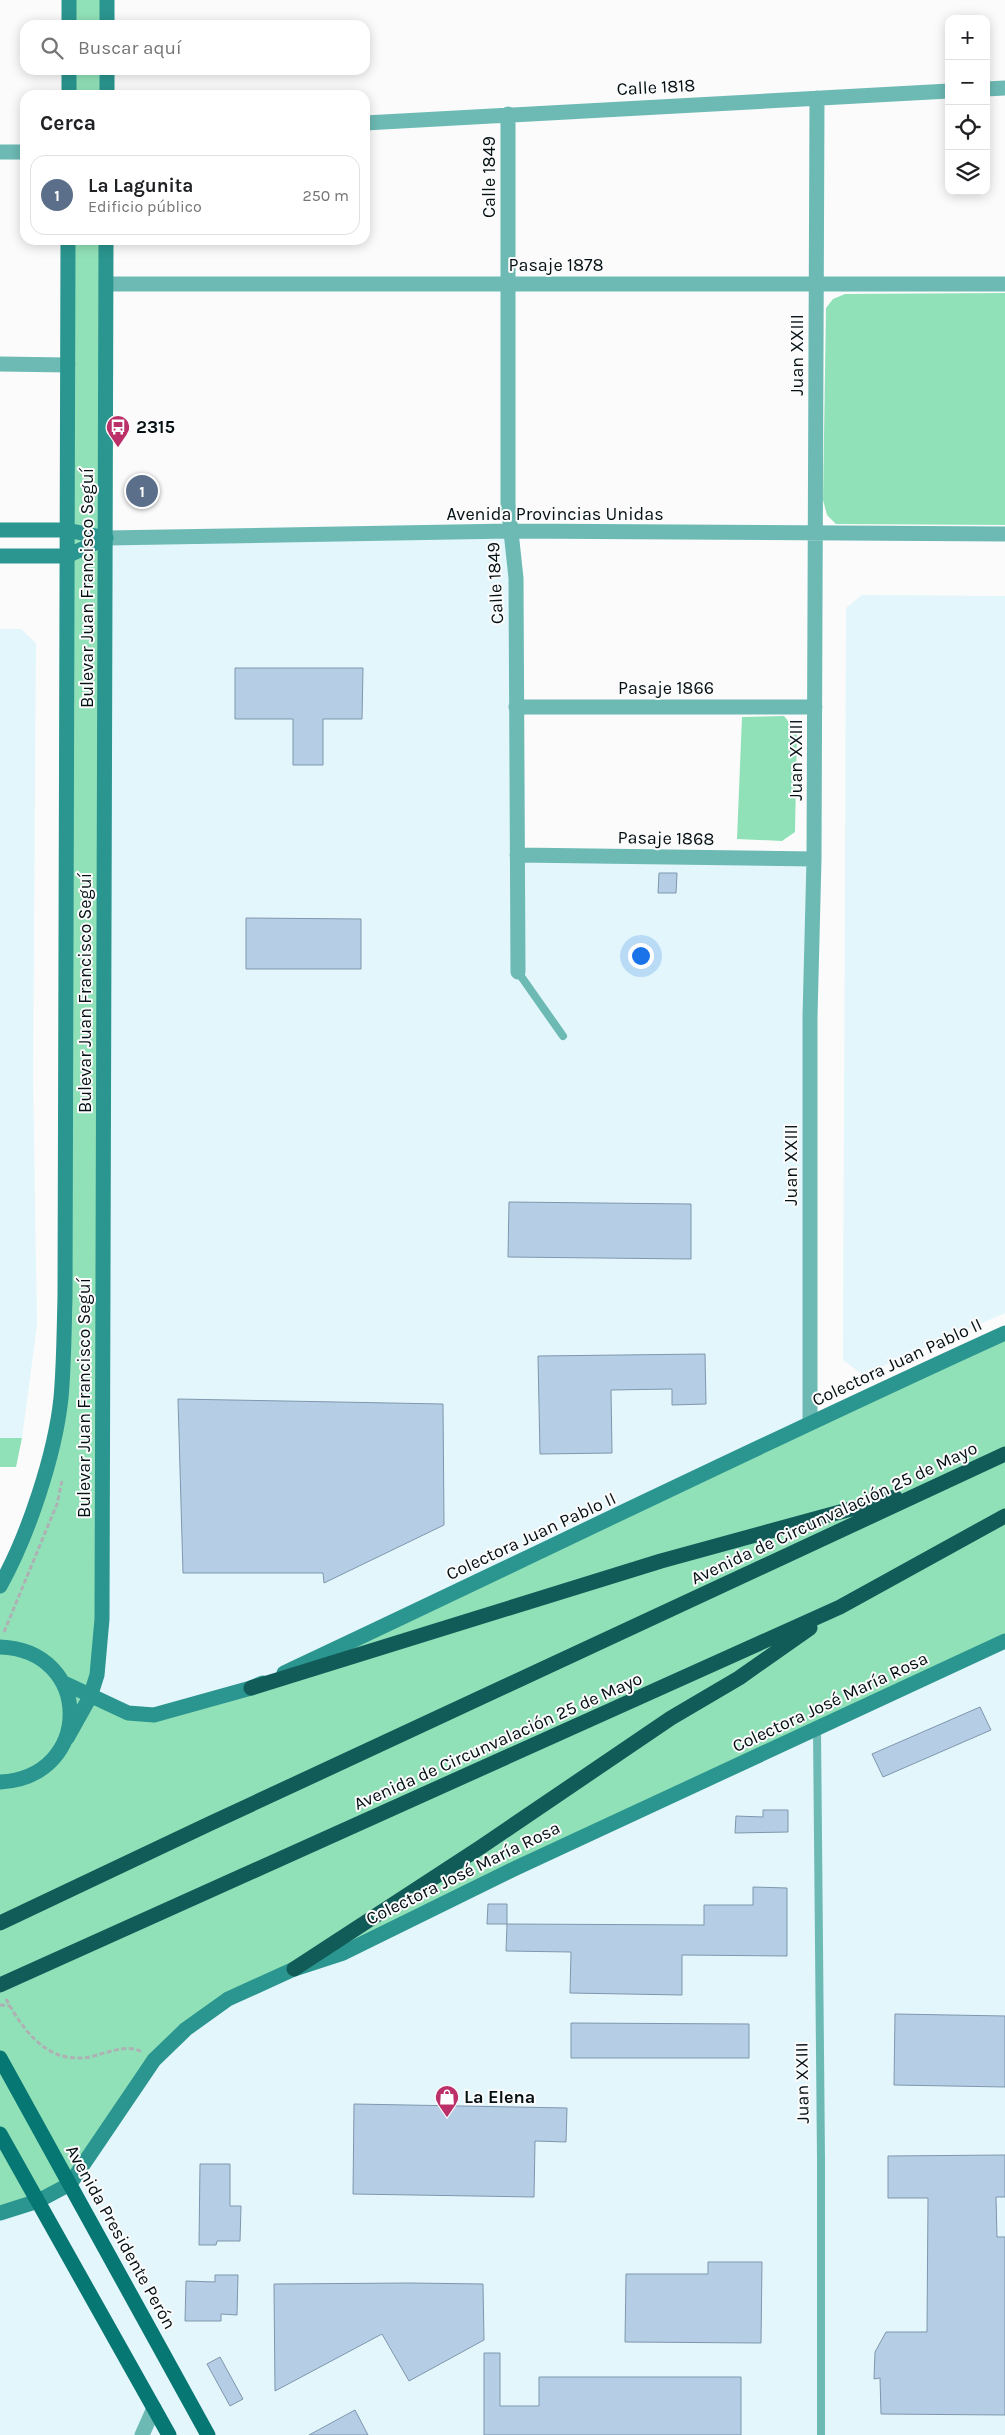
<!DOCTYPE html>
<html lang="es">
<meta charset="utf-8">
<style>
:root{--surface:#fff;--page:#f6f6f6;--text:#202124;--muted:#757577;--line:#e0e0e0;--accent:#111827}
body{margin:0;font-family:Karla,sans-serif;background:var(--page);color:var(--text)}
.controls{position:absolute;right:15px;top:15px;display:grid;overflow:hidden;border-radius:10px;box-shadow:0 2px 12px #0003}
.controls button{width:45px;height:45px;display:grid;place-items:center;padding:0;border:0;border-bottom:1px solid var(--line);background:var(--surface);color:var(--text);font:25px sans-serif}
.you{position:absolute;left:640px;top:955px;width:18px;height:18px;margin:-12px;border:4px solid #fff;border-radius:50%;background:#1a73e8;box-shadow:0 0 0 8px #1a73e833}
.badge{display:grid;place-items:center;width:32px;height:32px;border-radius:50%;background:var(--accent);color:#fff;font-size:16px;font-weight:700}
.pin{position:absolute;translate:-50% -50%;border:2px solid #fff;box-shadow:0 1px 5px #0006}
.list{margin:0;padding:0;list-style:none}
h2{display:flex;justify-content:space-between;align-items:center;height:65px;margin:0;padding:0 20px;font-size:21px}
h2 small{font-size:16px;font-weight:400;color:var(--muted)}
.list li{display:grid;grid-template-columns:32px 1fr auto;gap:15px;align-items:center;box-sizing:border-box;height:80px;margin:0 10px 10px;padding:0 10px;border:1px solid var(--line);border-radius:15px}
.list b{display:block;font-size:19px;white-space:nowrap}
.list p{margin:0;font-size:16px;white-space:nowrap;color:var(--muted)}
.list em{font-size:16px;font-style:normal;color:var(--muted)}
.icon{flex:none;width:28px;height:28px;fill:none;stroke:currentColor;stroke-width:2;stroke-linecap:round;stroke-linejoin:round}
.map{position:relative;flex:none;width:1005px;height:2435px;overflow:hidden}
.search{position:absolute;background:var(--surface);box-shadow:0 2px 12px #0003;left:20px;top:20px;width:350px;height:55px;display:flex;align-items:center;gap:12px;box-sizing:border-box;padding:0 18px;border-radius:15px;color:var(--muted);font-size:19px}
.panel{position:absolute;background:var(--surface);box-shadow:0 2px 12px #0003;left:20px;top:90px;width:350px;height:155px;border-radius:15px}
.map>svg:first-child{display:block}
.built{fill:#e3f6fb}
.green{fill:#91e1b8}
.building{fill:#b5cee6;stroke:#7f97ad}
.lines{fill:none;stroke-linecap:round;stroke-linejoin:round}
.path{stroke:#aeb1b3;stroke-width:3;stroke-dasharray:5 2.5;stroke-linecap:butt}
.service{stroke:#6dbab4;stroke-width:8}
.minor{stroke:#6dbab4;stroke-width:15}
.secondary{stroke:#2b958f;stroke-width:15}
.primary{stroke:#067772;stroke-width:15}
.motorway{stroke:#115c58;stroke-width:15}
.labels{text-anchor:middle;stroke-width:4;stroke-linejoin:round;paint-order:stroke}
.street-label{font-size:18px;fill:#041014;stroke:#fbfbfb}
.poi-label{font-size:18px;font-weight:bold;fill:#041014;stroke:#fbfbfb;text-anchor:start}
</style>
<div class="map">
<svg width="1005" height="2435" viewBox="0 0 1005 2435">
<rect width="100%" height="100%" fill="#fbfbfb"/>
<path class="built" d="M 511,531 L 517,855 L 814,859 L 810,1422 L 251,1688 L 154,1715 L 90,1697 L 106,538 Z
M 862,595 L 1005,596 L 1005,1313 L 863,1375 L 843,1360 L 846,608 Z
M 0,629 L 21,629 L 36,643 L 33,1077 L 37,1325 L 22,1438 L 0,1438 Z
M 1005,1641 L 1005,2435 L 0,2435 L 0,2213 L 154,2060 L 228,1999 Z"/>
<path class="green" d="M 69,0 L 107,0 L 107,25 L 69,25 Z
M 69,70 L 107,70 L 107,95 L 69,95 Z
M 68,240 L 106,240 L 102,1619 L 90,1697 L 127,1713 L 251,1688 L 1005,1333 L 1005,1641 L 294,1969 L 186,2029 L 70,2184 L 0,2213 L 0,1586 L 27,1524 L 61,1398 Z
M 1005,293 L 1005,525 L 836,524 L 827,515 L 823,500 L 826,308 L 833,299 L 845,294 Z
M 784,716 L 797,732 L 795,832 L 782,841 L 737,839 L 742,717 Z
M 0,1438 L 22,1438 L 16,1467 L 0,1467 Z"/>
<path class="building" d="M 235,668 L 363,668 L 362,719 L 323,719 L 323,765 L 293,765 L 293,719 L 235,719 Z
M 659,873 L 677,873 L 676,893 L 658,893 Z
M 246,918 L 361,919 L 361,969 L 246,969 Z
M 509,1202 L 691,1204 L 691,1259 L 508,1257 Z
M 705,1354 L 706,1404 L 672,1405 L 672,1389 L 611,1390 L 612,1453 L 540,1454 L 538,1356 Z
M 178,1399 L 443,1404 L 444,1525 L 324,1583 L 323,1573 L 183,1573 Z
M 980,1707 L 991,1730 L 883,1777 L 872,1754 Z
M 763,1810 L 788,1810 L 788,1832 L 735,1833 L 736,1816 L 763,1817 Z
M 753,1887 L 787,1888 L 787,1956 L 682,1955 L 682,1995 L 570,1993 L 571,1952 L 506,1951 L 507,1924 L 704,1925 L 704,1905 L 753,1905 Z
M 488,1904 L 507,1904 L 507,1924 L 487,1924 Z
M 895,2014 L 1005,2016 L 1005,2087 L 894,2085 Z
M 571,2023 L 749,2024 L 749,2058 L 571,2058 Z
M 354,2104 L 567,2108 L 566,2142 L 535,2141 L 534,2197 L 353,2194 Z
M 1005,2155 L 1005,2197 L 996,2197 L 997,2237 L 1005,2237 L 1005,2415 L 881,2414 L 880,2378 L 874,2379 L 875,2352 L 886,2332 L 927,2332 L 928,2198 L 888,2198 L 888,2156 Z
M 200,2164 L 230,2164 L 230,2206 L 241,2206 L 240,2241 L 217,2241 L 216,2245 L 199,2245 Z
M 708,2262 L 762,2262 L 761,2343 L 625,2342 L 626,2274 L 708,2274 Z
M 215,2275 L 238,2275 L 237,2315 L 221,2314 L 221,2321 L 185,2321 L 186,2281 L 215,2282 Z
M 411,2283 L 483,2284 L 484,2340 L 409,2381 L 382,2334 L 275,2391 L 274,2284 Z
M 484,2353 L 500,2353 L 500,2406 L 539,2406 L 539,2377 L 741,2377 L 741,2435 L 484,2435 Z
M 220,2357 L 243,2399 L 230,2406 L 207,2364 Z
M 355,2410 L 368,2435 L 309,2435 Z"/>
<g class="lines">
<path class="path" d="M 4,1632 L 57,1504 L 62,1481
M 6,1999 C 22,2028 44,2060 81,2058 C 90,2058 99,2054 108,2052 C 118,2049 132,2046 142,2052
M 0,2005 L 10,2006"/>
<path class="service" d="M 518,972 L 563,1036
M 817,1730 L 821,2159 L 821,2435"/>
<path class="minor" d="M 986,89 L 1005,88
M 508,114 L 508,504 L 516,578 L 518,972
M 365,123 L 949,91
M 0,152 L 25,152
M 106,284 L 1005,284
M 0,364 L 68,365
M 106,538 L 511,531 L 1005,534
M 516,707 L 815,707
M 517,855 L 814,859
M 810,1422 L 810,1017 L 814,859 L 817,98
M 142,2435 L 154,2408"/>
<path class="secondary" d="M 69,25 L 69,0
M 107,25 L 107,0
M 69,95 L 69,70
M 107,95 L 107,70
M 0,530 L 67,530 L 106,538
M 0,556 L 67,556 L 106,538
M 0,1586 C 28,1536 55,1455 61,1398 C 64,1365 64,1331 65,1298 L 68,240
M 0,1647 C 93,1650 94,1777 0,1782
M 284,1673 C 525,1560 763,1443 1005,1333
M 64,1683 L 128,1713 L 154,1715 L 251,1688 L 263,1683
M 67,1738 L 90,1697 L 97,1675 L 102,1619 L 106,240
M 0,2213 L 38,2201 L 70,2184 L 154,2060 L 186,2029 L 228,1999 L 294,1969 L 343,1953 L 516,1868 L 1005,1641"/>
<path class="primary" d="M 0,2058 L 208,2435
M 0,2134 L 169,2435"/>
<path class="motorway" d="M 251,1688 L 661,1561 L 895,1497
M 0,1923 L 209,1824 L 1005,1454
M 294,1969 L 481,1847 L 671,1718 L 739,1678 L 810,1628
M 0,1985 L 840,1607 L 1005,1516"/>
</g>
<defs>
<g id="bus-pin" transform="scale(1.25)"><path d="M0 17L-7.5 6A9.5 9.5 0 1 1 7.5 6Z" fill="#bb3069" stroke="#fbfbfb"/><path d="M-5-6H5V4H4V6H2V4H-2V6H-4V4H-5ZM-3.5-4V0h7V-4ZM-3.5 1.2v1.5H-2V1.2ZM2 1.2v1.5H3.5V1.2Z" fill="#fff"/></g>
<g id="shop-pin" transform="scale(1.25)"><path d="M0 17L-7.5 6A9.5 9.5 0 1 1 7.5 6Z" fill="#bb3069" stroke="#fbfbfb"/><path d="M-5-2.5h2.3a2.7 3.5 0 0 1 5.4 0H5L5.5 6h-11ZM-1.5-2.5h3a1.5 2.3 0 0 0-3 0Z" fill="#fff"/></g>
</defs>
<g fill-rule="evenodd">
<use href="#bus-pin" x="118" y="427"/>
<use href="#shop-pin" x="447" y="2097"/>
</g>
<g class="labels">
<g class="street-label">
<text transform="translate(656 87) rotate(-3)" y="6">Calle 1818</text>
<text transform="translate(489 177) rotate(-90)" y="6">Calle 1849</text>
<text x="556" y="271">Pasaje 1878</text>
<text transform="translate(797 355) rotate(-90)" y="6">Juan XXIII</text>
<text x="555" y="520">Avenida Provincias Unidas</text>
<text transform="translate(495 583) rotate(-93)" y="6">Calle 1849</text>
<text transform="translate(87 588) rotate(-90)" y="6">Bulevar Juan Francisco Seguí</text>
<text x="666" y="694">Pasaje 1866</text>
<text transform="translate(796 760) rotate(-90)" y="6">Juan XXIII</text>
<text transform="translate(666 838) rotate(1)" y="6">Pasaje 1868</text>
<text transform="translate(85 993) rotate(-90)" y="6">Bulevar Juan Francisco Seguí</text>
<text transform="translate(791 1165) rotate(-90)" y="6">Juan XXIII</text>
<text transform="translate(897 1362) rotate(-25)" y="6">Colectora Juan Pablo II</text>
<text transform="translate(84 1398) rotate(-90)" y="6">Bulevar Juan Francisco Seguí</text>
<text transform="translate(834 1513) rotate(-25)" y="6">Avenida de Circunvalación 25 de Mayo</text>
<text transform="translate(531 1536) rotate(-25)" y="6">Colectora Juan Pablo II</text>
<text transform="translate(830 1702) rotate(-25)" y="6">Colectora José María Rosa</text>
<text transform="translate(498 1741) rotate(-24)" y="6">Avenida de Circunvalación 25 de Mayo</text>
<text transform="translate(463 1873) rotate(-26)" y="6">Colectora José María Rosa</text>
<text transform="translate(802 2083) rotate(-91)" y="6">Juan XXIII</text>
<text transform="translate(121 2237) rotate(61)" y="6">Avenida Presidente Perón</text>
</g>
<g class="poi-label">
<text x="136" y="433">2315</text>
<text x="464" y="2103">La Elena</text>
</g>
</g>
</svg>
<div class="controls">
<button>+</button>
<button>−</button>
<button><svg class="icon" aria-label="locate" viewBox="0 0 24 24"><circle cx="12" cy="12" r="6"/><path d="M12 2v4M12 18v4M2 12h4M18 12h4"/></svg></button>
<button><svg class="icon" aria-label="layers" viewBox="0 0 24 24"><path d="M12 4l9 5-9 5-9-5zM3 14l9 5 9-5"/></svg></button>
</div>
<div class="you"></div>
<div class="pin badge" style="left:142px;top:491px;background:#5c6f8a">1</div>
<div class="search"><svg class="icon" aria-label="search" viewBox="0 0 24 24"><circle cx="10" cy="10" r="6"/><path d="M15 15l6 6"/></svg>Buscar aquí</div>
<section class="panel">
<h2>Cerca<small></small></h2>
<ul class="list">
<li><span class="badge" style="background:#5c6f8a">1</span><div><b>La Lagunita</b><p>Edificio público</p></div><em>250 m</em></li>
</ul>
</section>
</div>
